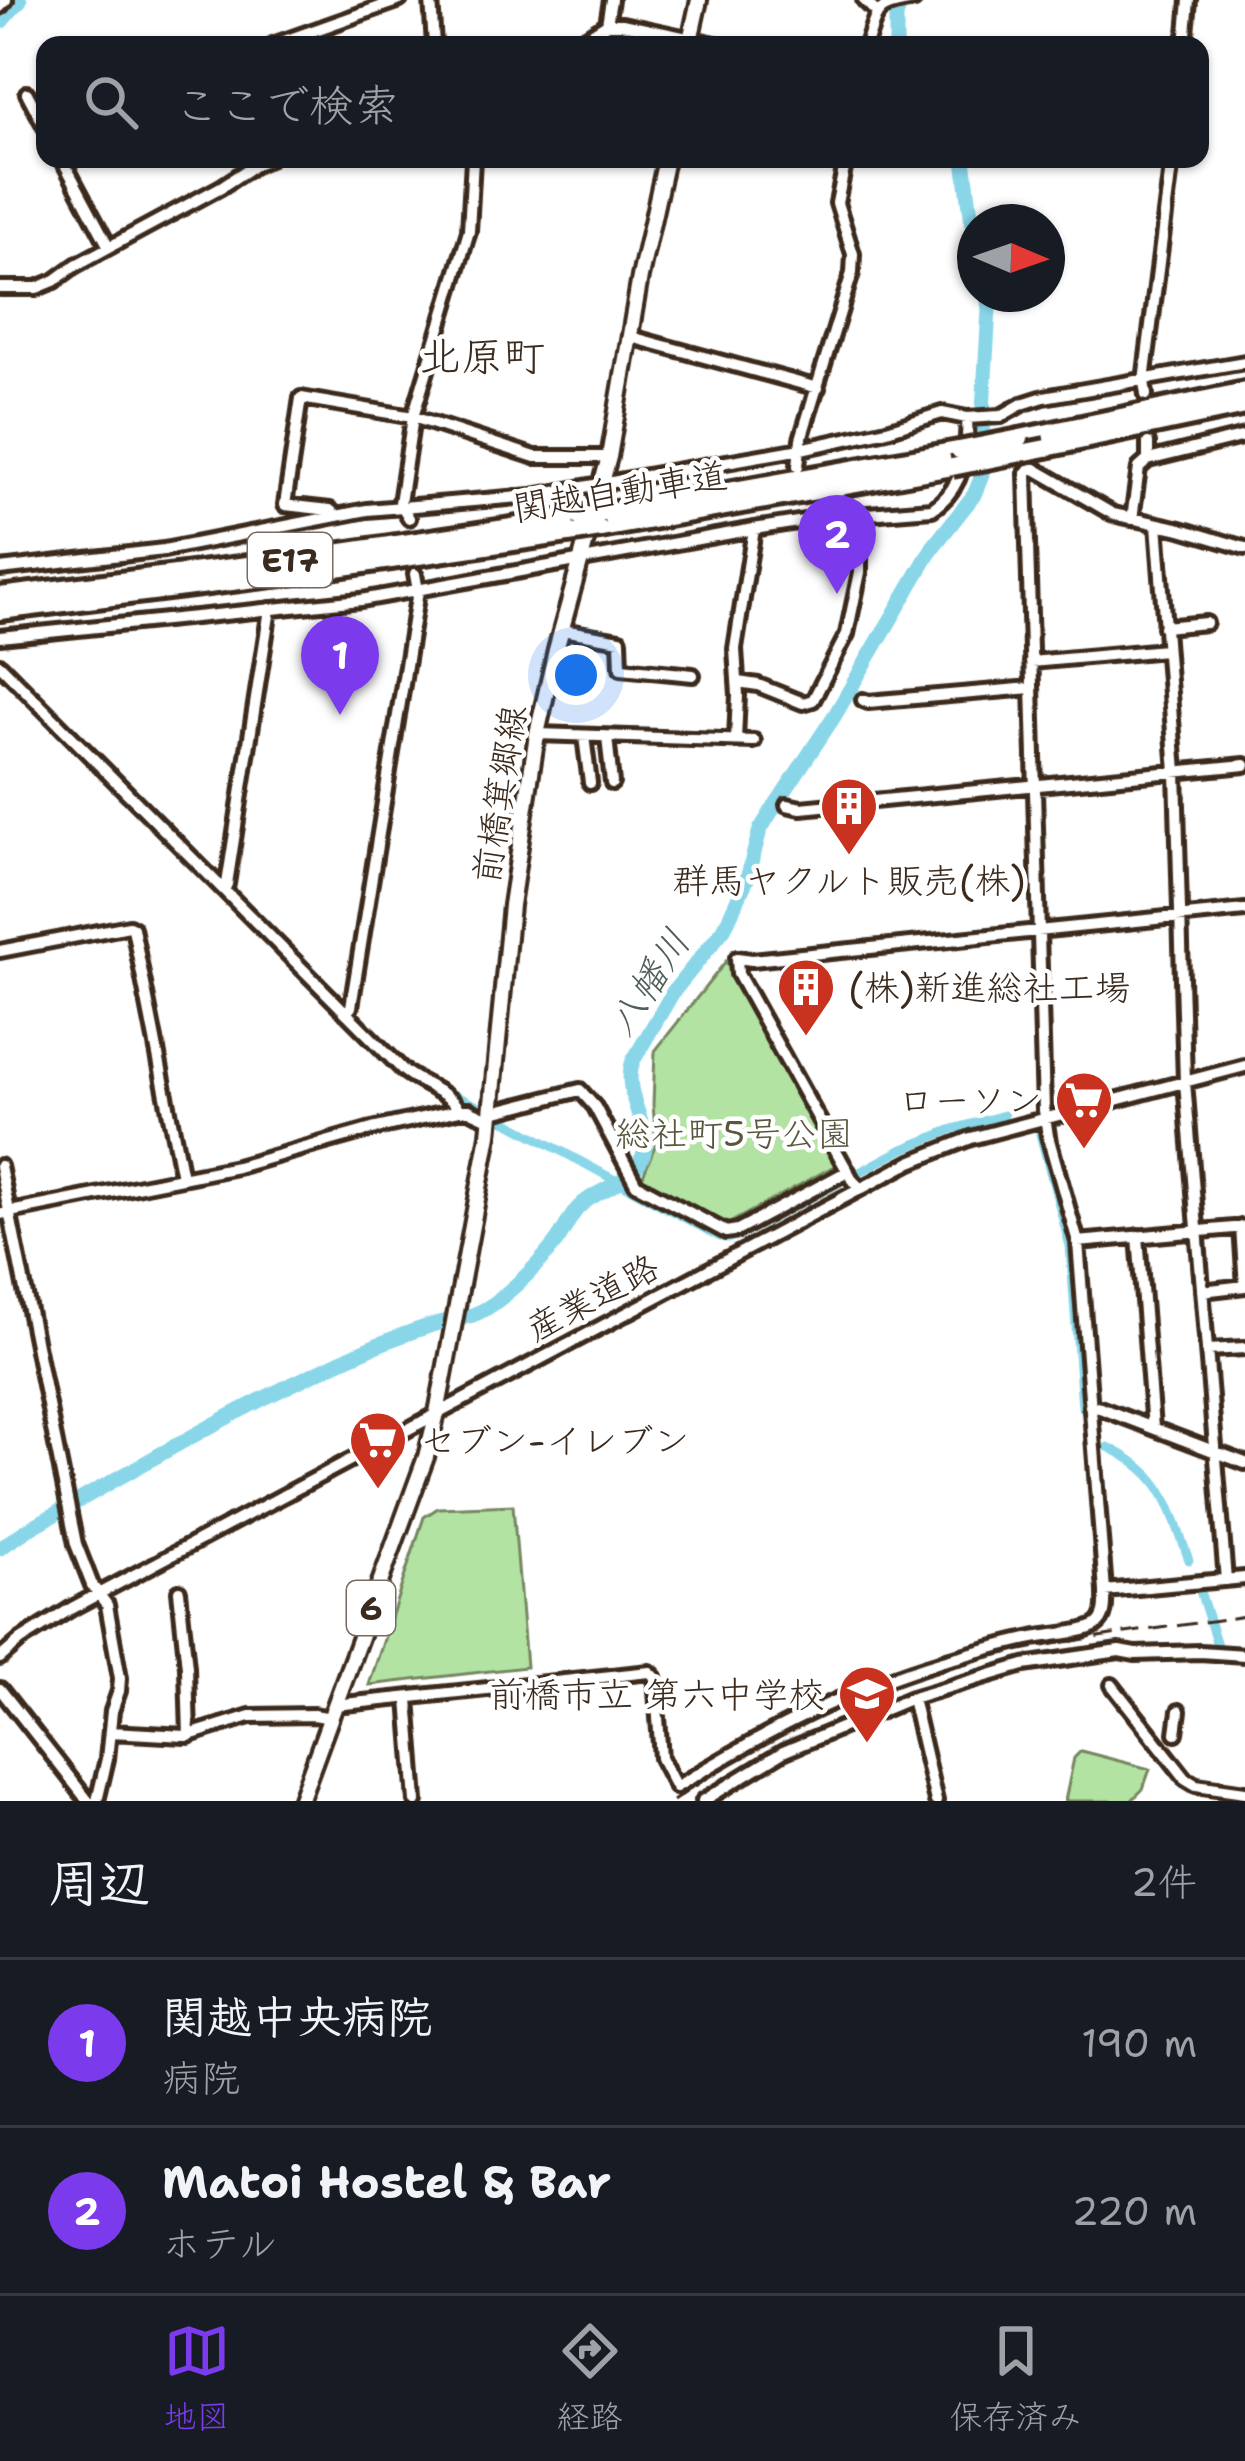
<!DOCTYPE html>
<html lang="ja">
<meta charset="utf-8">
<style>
:root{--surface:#171b24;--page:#20242c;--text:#f1f3f6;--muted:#9ea1a6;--line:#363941;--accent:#7c3aed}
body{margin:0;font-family:"Shantell Sans","Klee One",sans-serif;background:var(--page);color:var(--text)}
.compass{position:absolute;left:957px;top:204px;width:108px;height:108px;border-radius:50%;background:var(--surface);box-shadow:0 3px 9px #0004;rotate:92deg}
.you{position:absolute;left:576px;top:675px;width:42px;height:42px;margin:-30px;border:9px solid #fff;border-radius:50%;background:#1a73e8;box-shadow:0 0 0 18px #1a73e833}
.badge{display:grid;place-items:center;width:78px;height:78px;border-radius:50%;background:var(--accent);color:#fff;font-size:39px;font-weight:700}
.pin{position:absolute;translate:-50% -99px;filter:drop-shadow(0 3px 6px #0008)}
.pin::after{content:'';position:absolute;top:63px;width:42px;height:36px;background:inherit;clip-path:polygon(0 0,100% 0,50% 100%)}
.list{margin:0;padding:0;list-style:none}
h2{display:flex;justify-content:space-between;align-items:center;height:156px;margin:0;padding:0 48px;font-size:51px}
h2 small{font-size:39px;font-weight:400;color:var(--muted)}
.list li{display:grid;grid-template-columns:78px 1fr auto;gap:36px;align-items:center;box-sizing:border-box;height:168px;padding:0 48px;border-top:3px solid var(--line)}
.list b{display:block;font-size:45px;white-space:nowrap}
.list p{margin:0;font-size:39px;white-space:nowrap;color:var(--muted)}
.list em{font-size:39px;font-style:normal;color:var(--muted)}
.icon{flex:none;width:66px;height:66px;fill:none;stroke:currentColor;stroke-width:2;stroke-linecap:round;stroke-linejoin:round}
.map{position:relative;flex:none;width:1245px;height:1801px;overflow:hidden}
.search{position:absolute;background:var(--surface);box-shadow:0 3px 9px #0004;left:36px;right:36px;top:36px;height:132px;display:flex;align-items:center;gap:30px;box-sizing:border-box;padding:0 42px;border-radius:24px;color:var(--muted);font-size:45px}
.sheet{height:492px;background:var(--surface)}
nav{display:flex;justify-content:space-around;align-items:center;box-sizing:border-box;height:168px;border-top:3px solid var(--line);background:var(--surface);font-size:33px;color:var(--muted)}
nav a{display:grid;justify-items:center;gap:6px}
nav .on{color:var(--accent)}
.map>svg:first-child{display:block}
.green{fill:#b2e3a3;stroke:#768660;stroke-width:3}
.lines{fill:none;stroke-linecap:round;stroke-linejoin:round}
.stream{stroke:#6a9198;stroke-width:3}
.canal{stroke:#89d6e9;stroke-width:9}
.river{stroke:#89d6e9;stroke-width:15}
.minor-tunnel{stroke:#d8d4d2;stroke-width:10;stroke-dasharray:10 5;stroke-linecap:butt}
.minor-casing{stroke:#3b2a1e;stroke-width:20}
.major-casing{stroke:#3b2a1e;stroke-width:22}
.highway-casing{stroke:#3b2a1e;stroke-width:26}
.minor{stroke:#fff;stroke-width:10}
.major{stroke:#fff;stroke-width:14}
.highway{stroke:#fff;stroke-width:16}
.rail{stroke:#3b2a1e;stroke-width:3;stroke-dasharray:18 9;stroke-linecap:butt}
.highway-bridge-casing{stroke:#3b2a1e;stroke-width:26;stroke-linecap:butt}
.highway-bridge{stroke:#fff;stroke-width:16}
.labels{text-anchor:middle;stroke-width:9;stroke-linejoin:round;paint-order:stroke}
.shield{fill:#fff;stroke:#766a62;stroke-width:3}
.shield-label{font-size:33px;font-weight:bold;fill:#3b2a1e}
.street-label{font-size:36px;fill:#3b2a1e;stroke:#fff}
.poi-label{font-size:36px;fill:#3b2a1e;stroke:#fff;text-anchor:start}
.park-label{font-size:36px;fill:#59583f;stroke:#fff}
.water-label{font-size:39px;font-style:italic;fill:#525e5b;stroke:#fff}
.quarter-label{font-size:42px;fill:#3b2a1e;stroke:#fff}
</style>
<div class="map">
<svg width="1245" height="1801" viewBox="0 0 1245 1801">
<rect width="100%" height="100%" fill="#fff"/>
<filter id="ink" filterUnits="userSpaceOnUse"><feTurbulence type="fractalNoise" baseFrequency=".00833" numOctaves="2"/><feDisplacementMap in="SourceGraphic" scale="24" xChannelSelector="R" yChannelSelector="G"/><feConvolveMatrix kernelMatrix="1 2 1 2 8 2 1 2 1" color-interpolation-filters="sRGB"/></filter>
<g filter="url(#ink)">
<path class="green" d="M 726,961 L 840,1163 L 724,1226 L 640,1183 L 656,1143 L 653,1105 L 655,1051 Z
M 513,1505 L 526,1667 L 369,1685 L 424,1517 L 438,1508 Z
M 1081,1751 L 1150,1769 L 1143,1789 L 1131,1801 L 1065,1801 L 1074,1758 Z"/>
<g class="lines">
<path class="stream" d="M 1030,460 L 1116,509
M 1223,536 L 1245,541"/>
<path class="canal" d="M 443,1090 L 482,1108
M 504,1120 L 720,1237 L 728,1238 L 741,1235 L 903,1149 L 953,1129 L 1004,1115
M 1040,1134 L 1070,1246 L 1082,1407
M 1108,1447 C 1166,1475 1168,1504 1189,1560
M 1198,1585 L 1217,1645"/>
<path class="river" d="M 0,23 L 20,0
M 896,45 L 896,16 L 902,0
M 964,159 L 975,247
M 0,1548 L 27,1530 C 125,1475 222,1416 324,1369 C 357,1353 392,1338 426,1327 C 458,1316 472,1322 501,1298 C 519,1283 539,1264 553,1246 C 563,1235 568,1219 578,1208 C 595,1189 628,1186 642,1158 C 656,1130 620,1096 633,1061 L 673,992 L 724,929 L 747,879 L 760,830 L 771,812 L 835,715 L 933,547 L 974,495 L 981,478 L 986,455 L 982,427 L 989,309 L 987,294"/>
<path class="minor-tunnel" d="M 409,518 L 415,574
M 274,543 L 281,590"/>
<g class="minor-casing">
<path id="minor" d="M 431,0 L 434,45
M 864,0 L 877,13
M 0,7 L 6,0
M 607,24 L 611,0
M 273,45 L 400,0
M 573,45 L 607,24 L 622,24 L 720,45
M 866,45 C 878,9 875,6 914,0
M 1185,45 L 1189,0
M 27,93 L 45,127
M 62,159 L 109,247
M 0,288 L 37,288 L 54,281 L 76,265 L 221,187 L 256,164 L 269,159
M 631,337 L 818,388
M 1146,395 L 1144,381 L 1172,159
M 1148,460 L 1245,436
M 798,466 L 801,439 L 852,273 L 853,254 L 837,203 L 846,159
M 336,515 L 330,510 L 285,505 L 301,398 L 413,417 L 535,457 L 609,457
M 409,518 L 400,503 L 413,417 L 469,231 L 473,159
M 1132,519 L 1139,468 L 1148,460 L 1148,443
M 1157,524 L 1176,772 L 1185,1082 L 1226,1580
M 0,569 L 164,550 L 367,510 L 532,496 L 801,449 L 887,430 L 942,413 L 967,418 L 1001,416 L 1022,404 L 1044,397 L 1245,362
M 1164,627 L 1206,623
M 562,630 L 620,640 L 621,668 L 693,675
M 0,637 L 361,600 L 754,529 L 829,517 L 932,509 C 963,489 969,452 967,418
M 1031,662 L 1165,650
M 0,665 L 403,1070 C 419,1084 450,1092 459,1110
M 738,682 L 758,685 L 803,703 L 813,700 L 847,634 L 860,572 L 860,515
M 863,700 L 868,702 L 1031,688
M 537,734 L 754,741
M 584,736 L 590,783
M 607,737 L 612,783
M 736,739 L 738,695 L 735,649 L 754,529
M 787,805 L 801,808 L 1245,765
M 224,890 L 227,884 L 270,609
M 0,951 L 129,926 L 133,928 L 182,1177
M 346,1013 L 351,1007 L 418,591 L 415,574
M 493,1112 L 580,1090 L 595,1107 L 636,1184 L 726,1232 L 738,1230 L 848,1171
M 0,1166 L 76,1544 L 92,1585 L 107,1605 L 120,1678 L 119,1691 L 112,1711 L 107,1759 L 97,1801
M 860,1188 L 853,1181 L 738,974 L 737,958 L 752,960 L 1245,910
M 0,1214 L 237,1167 L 372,1129 L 459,1110 L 469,1110 L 491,1120
M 1138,1236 L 1153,1428
M 1078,1242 L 1245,1227
M 1202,1291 L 1245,1286 L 1241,1227
M 1208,1350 L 1245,1348
M 1090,1406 L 1100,1408 L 1245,1463
M 179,1591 L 187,1667 L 189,1736
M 1105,1591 L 1245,1578
M 0,1658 L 21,1640 L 72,1608 L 911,1162 L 971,1138 L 1245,1066
M 1112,1685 L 1186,1779 L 1196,1785 L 1245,1792
M 0,1689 L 88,1801
M 912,1698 L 936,1801
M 408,1699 L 416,1801
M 335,1705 L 650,1672 L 655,1677 L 661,1758 L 676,1787 C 761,1735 847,1689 943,1661 C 973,1653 1003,1644 1033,1638 C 1048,1635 1084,1633 1096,1625 C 1107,1618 1105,1602 1105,1591 L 1078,1242 L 1048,1136 L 1044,1110 L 1026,473 L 1030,468 L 1035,469 L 1113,514 L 1181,529 L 1245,548
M 110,1732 L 186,1736 L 250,1716 L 314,1715 L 331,1718
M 1176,1733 L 1179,1711
M 703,1801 L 783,1752 L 912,1698 L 1024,1665 L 1119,1651 L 1135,1654 L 1200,1652 L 1245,1655"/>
</g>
<g class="major-casing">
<path id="major" d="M 689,45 L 699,0
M 300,1801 L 426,1457 L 437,1413 L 489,1135 L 511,905 L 537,734 L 556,650 L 609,457 L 640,277 L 666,159"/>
</g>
<g class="highway-casing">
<path id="highway" d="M 1020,438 L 1245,391
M 1046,448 L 1245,406
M 604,513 L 959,450
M 600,529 L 952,467
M 0,596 L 288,560 L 579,517
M 0,611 L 289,575 L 575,533"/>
</g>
<use href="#minor" class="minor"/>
<use href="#major" class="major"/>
<use href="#highway" class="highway"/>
<path class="rail" d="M 673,1801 C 762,1739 867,1687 972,1661 C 1062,1639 1154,1630 1245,1616"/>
<g class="highway-bridge-casing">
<path id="highway-bridge" d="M 959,450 L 1020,438
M 952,467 L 1046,448
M 579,517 L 604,513
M 575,533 L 600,529"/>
</g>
<use href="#highway-bridge" class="highway-bridge"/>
</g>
</g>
<defs>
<g id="building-pin" transform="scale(3)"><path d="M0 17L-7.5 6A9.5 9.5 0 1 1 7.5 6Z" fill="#c8321e" stroke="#fff"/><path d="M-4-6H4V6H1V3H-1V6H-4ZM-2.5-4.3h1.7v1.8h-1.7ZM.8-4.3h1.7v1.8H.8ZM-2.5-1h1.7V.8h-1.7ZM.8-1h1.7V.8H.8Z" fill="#fff"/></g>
<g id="supermarket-pin" transform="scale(3)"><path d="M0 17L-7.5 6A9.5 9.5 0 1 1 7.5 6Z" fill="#c8321e" stroke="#fff"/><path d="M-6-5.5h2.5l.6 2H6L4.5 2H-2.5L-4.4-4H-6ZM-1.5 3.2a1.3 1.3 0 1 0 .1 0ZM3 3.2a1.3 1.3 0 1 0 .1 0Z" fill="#fff"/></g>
<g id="school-pin" transform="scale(3)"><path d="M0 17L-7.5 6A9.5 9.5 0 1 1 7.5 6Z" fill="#c8321e" stroke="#fff"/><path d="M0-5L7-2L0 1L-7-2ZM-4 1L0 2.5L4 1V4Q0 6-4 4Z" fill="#fff"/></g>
</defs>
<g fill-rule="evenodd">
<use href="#building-pin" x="849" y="806"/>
<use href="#building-pin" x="806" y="987"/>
<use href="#supermarket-pin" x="1084" y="1100"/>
<use href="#supermarket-pin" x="378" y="1440"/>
<use href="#school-pin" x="867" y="1694"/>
</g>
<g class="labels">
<g class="shield">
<rect x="248" y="533" width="84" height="54" rx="9"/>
<rect x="347" y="1581" width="48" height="54" rx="9"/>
</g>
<g class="shield-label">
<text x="290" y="572">E17</text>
<text x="371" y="1620">6</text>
</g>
<g class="street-label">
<text transform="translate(620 491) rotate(-9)" y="13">関越自動車道</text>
<text transform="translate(499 794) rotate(-81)" y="13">前橋箕郷線</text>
<text transform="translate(592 1297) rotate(-28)" y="13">産業道路</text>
</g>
<g class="poi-label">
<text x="849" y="893" text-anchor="middle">群馬ヤクルト販売(株)</text>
<text x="848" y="1000">(株)新進総社工場</text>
<text x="1042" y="1113" text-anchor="end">ローソン</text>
<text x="420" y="1453">セブン-イレブン</text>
<text x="825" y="1707" text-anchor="end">前橋市立 第六中学校</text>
</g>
<g class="park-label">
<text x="734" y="1146">総社町5号公園</text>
</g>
<g class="water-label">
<text transform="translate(648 982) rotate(-57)" y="14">八幡川</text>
</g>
<g class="quarter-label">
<text x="482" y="371">北原町</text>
</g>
</g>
</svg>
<svg class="compass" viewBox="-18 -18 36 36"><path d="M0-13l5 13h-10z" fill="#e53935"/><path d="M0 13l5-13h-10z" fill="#9ea1a6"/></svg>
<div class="you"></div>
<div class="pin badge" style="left:340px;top:715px">1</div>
<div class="pin badge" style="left:837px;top:594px">2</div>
<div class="search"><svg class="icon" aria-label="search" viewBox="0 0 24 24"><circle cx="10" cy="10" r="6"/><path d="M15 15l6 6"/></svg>ここで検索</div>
</div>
<section class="sheet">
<h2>周辺<small>2件</small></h2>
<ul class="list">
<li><span class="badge">1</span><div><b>関越中央病院</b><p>病院</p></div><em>190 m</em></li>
<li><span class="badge">2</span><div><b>Matoi Hostel &amp; Bar</b><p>ホテル</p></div><em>220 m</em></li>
</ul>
</section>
<nav>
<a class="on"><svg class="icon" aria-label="map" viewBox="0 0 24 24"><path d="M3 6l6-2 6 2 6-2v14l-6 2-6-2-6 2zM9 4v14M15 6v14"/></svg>地図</a>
<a><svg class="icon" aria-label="directions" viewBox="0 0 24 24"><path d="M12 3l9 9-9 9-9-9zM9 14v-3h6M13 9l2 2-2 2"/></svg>経路</a>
<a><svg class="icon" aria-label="saved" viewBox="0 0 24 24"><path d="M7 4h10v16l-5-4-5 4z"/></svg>保存済み</a>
</nav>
